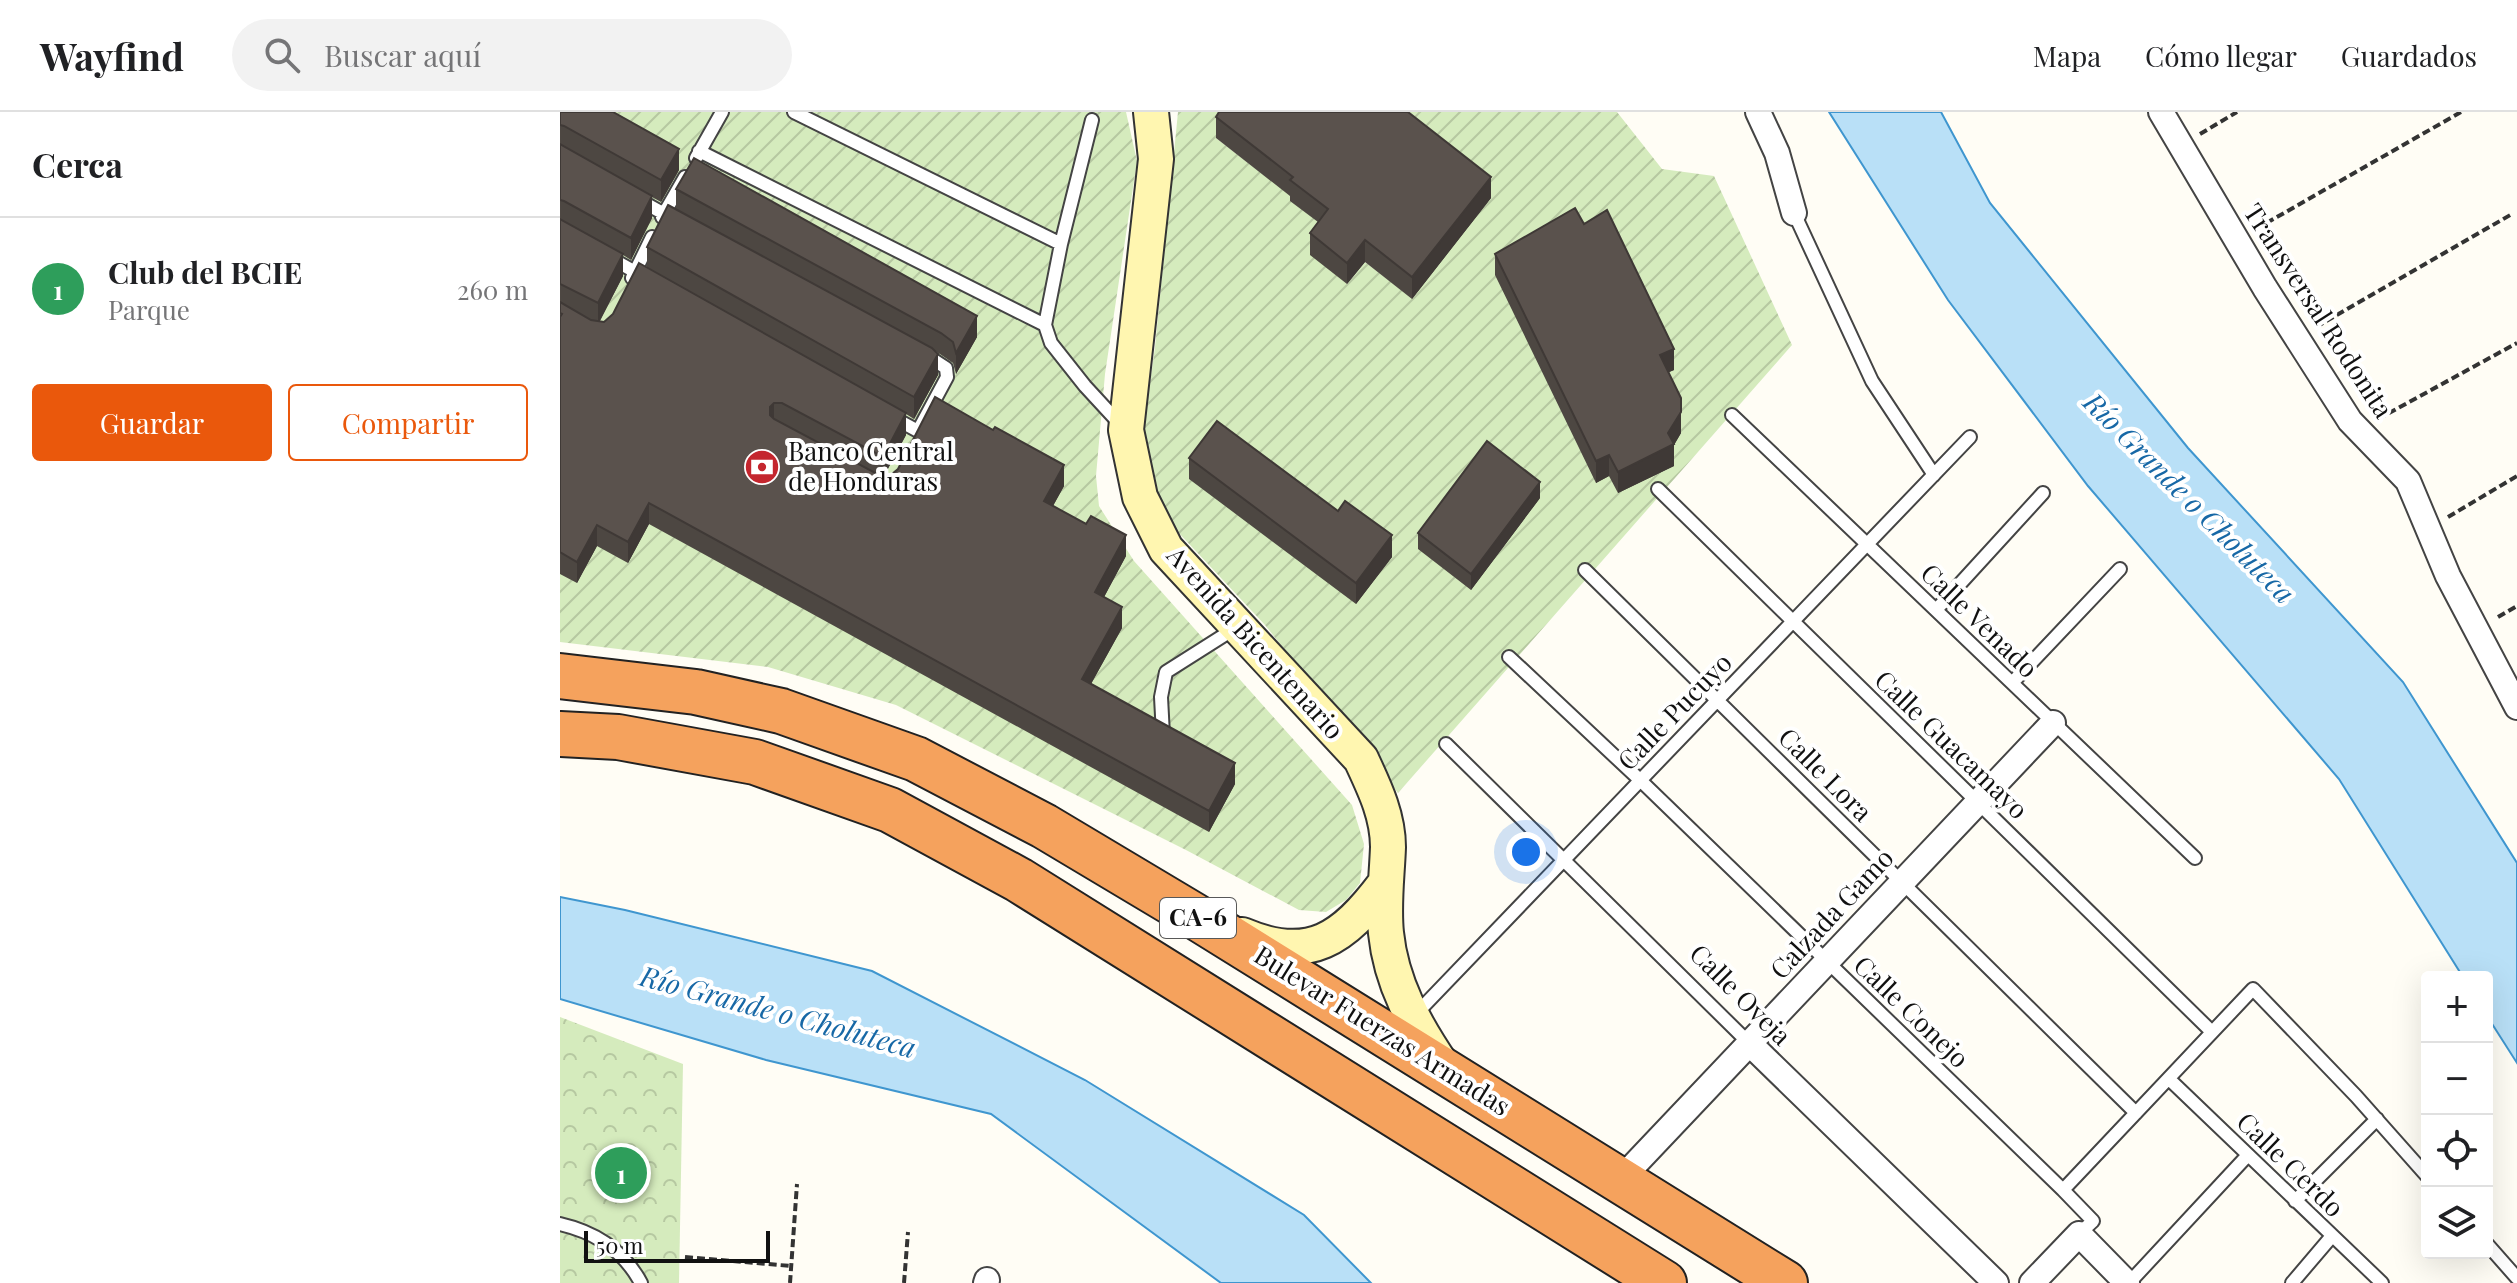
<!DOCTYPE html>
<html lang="es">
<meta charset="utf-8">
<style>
:root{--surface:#fff;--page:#f2f2f2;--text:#202124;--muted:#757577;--line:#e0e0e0;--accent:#ea580c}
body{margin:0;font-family:"Playfair Display",serif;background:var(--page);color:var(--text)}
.controls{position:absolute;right:24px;bottom:24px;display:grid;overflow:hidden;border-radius:8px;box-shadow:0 8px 32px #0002}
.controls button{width:72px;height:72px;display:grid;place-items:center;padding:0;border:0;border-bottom:2px solid var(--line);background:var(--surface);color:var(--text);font:40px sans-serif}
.scale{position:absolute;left:24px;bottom:20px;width:186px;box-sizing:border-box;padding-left:8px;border:4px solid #111;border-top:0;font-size:22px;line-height:28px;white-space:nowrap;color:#111;-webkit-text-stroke:6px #fff;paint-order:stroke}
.you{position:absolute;left:966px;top:740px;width:28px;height:28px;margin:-20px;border:6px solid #fff;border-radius:50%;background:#1a73e8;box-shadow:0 0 0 12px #1a73e833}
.badge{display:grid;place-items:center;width:52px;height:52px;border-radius:50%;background:var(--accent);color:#fff;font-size:26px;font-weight:700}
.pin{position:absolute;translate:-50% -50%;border:4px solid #fff;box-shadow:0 2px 8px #0006}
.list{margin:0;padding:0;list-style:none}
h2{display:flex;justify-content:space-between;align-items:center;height:104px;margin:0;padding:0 32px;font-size:34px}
h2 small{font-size:26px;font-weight:400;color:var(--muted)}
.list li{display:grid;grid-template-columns:52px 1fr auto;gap:24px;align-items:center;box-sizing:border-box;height:144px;padding:0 32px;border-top:2px solid var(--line)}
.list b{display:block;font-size:30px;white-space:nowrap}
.list p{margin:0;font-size:26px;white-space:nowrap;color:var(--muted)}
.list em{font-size:26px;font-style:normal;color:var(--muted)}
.actions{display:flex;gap:16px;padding:24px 32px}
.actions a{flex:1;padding:18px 0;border:2px solid var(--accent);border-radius:8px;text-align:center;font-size:28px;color:var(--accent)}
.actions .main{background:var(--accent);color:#fff}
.icon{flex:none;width:44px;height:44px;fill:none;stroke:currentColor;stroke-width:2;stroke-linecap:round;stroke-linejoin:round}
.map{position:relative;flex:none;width:1957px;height:1171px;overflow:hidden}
header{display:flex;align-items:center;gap:48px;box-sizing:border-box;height:112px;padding:0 40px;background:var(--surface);border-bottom:2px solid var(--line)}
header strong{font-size:38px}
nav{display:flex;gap:44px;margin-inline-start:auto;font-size:28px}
.search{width:560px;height:72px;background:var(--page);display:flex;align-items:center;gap:20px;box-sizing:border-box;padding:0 28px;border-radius:44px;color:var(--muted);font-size:30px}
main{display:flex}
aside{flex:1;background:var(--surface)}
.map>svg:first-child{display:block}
.park{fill:url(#park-crowns)}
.garden{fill:url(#garden-furrows)}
.water{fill:#b9e0f7;stroke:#3f96cf;stroke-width:2}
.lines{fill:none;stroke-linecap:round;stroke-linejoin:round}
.lane-casing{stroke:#444;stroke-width:16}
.street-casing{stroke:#444;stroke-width:28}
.secondary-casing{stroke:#333;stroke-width:38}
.highway-casing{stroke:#222;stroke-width:48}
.path{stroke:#333;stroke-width:4;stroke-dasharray:8 4;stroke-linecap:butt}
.lane{stroke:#fff;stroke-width:12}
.street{stroke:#fff;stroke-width:24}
.secondary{stroke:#fff6b0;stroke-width:34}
.highway{stroke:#f5a25d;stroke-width:44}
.wall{fill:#4d4742}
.shaded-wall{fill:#3f3936}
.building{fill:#5a524d;stroke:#3f3936;stroke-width:2}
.labels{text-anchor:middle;stroke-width:8;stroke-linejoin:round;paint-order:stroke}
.shield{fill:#fff;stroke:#585858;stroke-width:2}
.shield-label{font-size:24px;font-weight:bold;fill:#111}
.street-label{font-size:26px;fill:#111;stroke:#fff}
.poi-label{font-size:26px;fill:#111;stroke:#fff;text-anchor:start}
.water-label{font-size:28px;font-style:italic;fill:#1768a6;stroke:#fff}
</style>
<header>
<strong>Wayfind</strong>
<div class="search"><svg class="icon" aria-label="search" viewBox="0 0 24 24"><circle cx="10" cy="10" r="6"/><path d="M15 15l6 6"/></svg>Buscar aquí</div>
<nav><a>Mapa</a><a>Cómo llegar</a><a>Guardados</a></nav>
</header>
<main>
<aside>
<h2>Cerca<small></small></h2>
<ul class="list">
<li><span class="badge" style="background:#2e9e5b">1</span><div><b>Club del BCIE</b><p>Parque</p></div><em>260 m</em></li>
</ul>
<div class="actions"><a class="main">Guardar</a><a>Compartir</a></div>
</aside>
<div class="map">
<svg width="1957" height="1171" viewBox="0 0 1957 1171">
<defs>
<pattern id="park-crowns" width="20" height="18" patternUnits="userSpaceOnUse" patternTransform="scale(2)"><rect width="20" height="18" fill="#d5ebbd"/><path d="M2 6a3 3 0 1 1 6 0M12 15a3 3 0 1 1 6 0" fill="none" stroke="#b6c8a1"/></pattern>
<pattern id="garden-furrows" width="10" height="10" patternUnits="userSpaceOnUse" patternTransform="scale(2)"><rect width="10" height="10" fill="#d5ebbd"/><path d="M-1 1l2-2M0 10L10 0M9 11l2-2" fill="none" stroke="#b6c8a1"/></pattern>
</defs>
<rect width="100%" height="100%" fill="#fffdf5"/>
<path class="park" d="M 0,905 L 123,952 L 119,1171 L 0,1171 Z"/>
<path class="garden" d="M 0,0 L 566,0 L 577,49 L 545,262 L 536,364 L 539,394 L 574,449 L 792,693 L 804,732 L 800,771 L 786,788 L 766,800 L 739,798 L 626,738 L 336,593 L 208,555 L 0,530 Z
M 618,0 L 676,0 L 656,26 L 705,64 L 719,47 L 768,118 L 787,172 L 805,150 L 852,186 L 821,0 L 1057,0 L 1102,57 L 1154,64 L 1232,233 L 838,681 L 705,513 L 617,419 L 589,367 L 582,328 L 595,235 Z"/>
<path class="water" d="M 1269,0 L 1381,0 L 1430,91 L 1628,336 L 1843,570 L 1957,751 L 1957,951 L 1927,904 L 1927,865 L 1903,865 L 1779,667 L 1528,374 L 1388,188 Z
M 0,785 L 65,798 L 312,859 L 525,968 L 744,1103 L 811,1171 L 661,1171 L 431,1002 L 206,948 L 0,887 Z"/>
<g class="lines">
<g class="lane-casing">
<path id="lane" d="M 234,0 L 501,132
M 532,8 L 501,132 L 485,213 L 491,231 L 525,274 L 560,312
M 139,39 L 485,213
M 136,46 L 162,0
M 81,89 L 117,109
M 1234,101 L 1312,269 L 1374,363
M 102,105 L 125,65
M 52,147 L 88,167
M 72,166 L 92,125
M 1172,303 L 1635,746
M 334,306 L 358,319 L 387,265 L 386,256 L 366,243
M 1098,377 L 1652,920
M 1025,458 L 1576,1001
M 1376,498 L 1483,381
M 949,545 L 1080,668 L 1503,1078 L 1533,1109 L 1519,1122
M 1452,571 L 1560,457
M 603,623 L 601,585 L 606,560 L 677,515
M 886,632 L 1189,931
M 854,904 L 1410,325
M 1609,967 L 1822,1171
M 1503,1078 L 1693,877 L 1796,984 L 1867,1064
M 1735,1089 L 1817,1007
M 0,1112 C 35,1120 64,1139 81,1171
M 1927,1132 L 1957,1166
M 1569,1171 L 1688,1043
M 1732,1171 L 1772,1124"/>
</g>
<g class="street-casing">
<path id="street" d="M 1198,0 L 1217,41 L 1234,101
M 1601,0 L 1705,176 L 1790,309 L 1848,369 L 1888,464 L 1957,595
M 1189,931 L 1436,1171
M 1060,1068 L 1493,611
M 426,1171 L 427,1168
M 1472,1171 L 1519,1122 L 1567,1171"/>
</g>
<g class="secondary-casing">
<path id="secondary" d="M 591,0 L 596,47 L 566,318 L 580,385 L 606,437 L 801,647 C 814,675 828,703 828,735 C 827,764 823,791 826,821 C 831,871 855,914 883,955
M 682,823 C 750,852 784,826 824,773"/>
</g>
<g class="highway-casing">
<path id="highway" d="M 0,564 L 136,580 L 221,599 L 356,647 L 484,714 L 633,803 L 1225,1171
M 0,622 L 58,625 L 195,650 L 330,698 L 459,768 L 1104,1171"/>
</g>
<path class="path" d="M 1640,22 L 1677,0
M 1696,117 L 1901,0
M 1756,215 L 1952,102
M 1818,307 L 1957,231
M 1888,405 L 1957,364
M 1938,505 L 1957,494
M 125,1145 L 231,1154
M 230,1171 L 237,1072
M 344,1171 L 348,1120"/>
<use href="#lane" class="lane"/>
<use href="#street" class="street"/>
<use href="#secondary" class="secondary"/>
<use href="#highway" class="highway"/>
</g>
<path class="wall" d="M 0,0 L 119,58 L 101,90 L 92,85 L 92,106 L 71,148 L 63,143 L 63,164 L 40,209 L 44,210 L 53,202 L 87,156 L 87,135 L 116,98 L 116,77 L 417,225 L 396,262 L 393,251 L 374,238 L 378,263 L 354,307 L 346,302 L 346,323 L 325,362 L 504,374 L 493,394 L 566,444 L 544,485 L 562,516 L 531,572 L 675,672 L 649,720 L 89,412 L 68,451 L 37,434 L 17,471 L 0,462 Z
M 656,5 L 931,86 L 852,187 L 805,150 L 787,172 L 750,143 L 750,121 L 758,110 L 730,89 L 730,84 L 656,26 Z
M 1024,112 L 1114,258 L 1109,260 L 1121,321 L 1114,333 L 1114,354 L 1058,381 L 1049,364 L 1036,371 L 935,163 L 935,142 Z
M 629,346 L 832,445 L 796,492 L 629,367 Z
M 980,386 L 911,478 L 858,437 L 858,421 Z"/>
<path class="shaded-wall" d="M 119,37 L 119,58 L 101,90 L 101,68 Z
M 931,65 L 931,86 L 852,187 L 852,165 Z
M 92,84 L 92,106 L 71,148 L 71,126 Z
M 805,128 L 805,150 L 787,172 L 787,151 Z
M 63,142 L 63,164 L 38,212 L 38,191 Z
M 417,204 L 417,225 L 396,262 L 396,241 Z
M 1114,237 L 1114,258 L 1100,264 L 1100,243 Z
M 378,242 L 378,263 L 354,307 L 354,285 Z
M 1121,286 L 1121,321 L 1114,333 L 1114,354 L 1058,381 L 1058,360 L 1108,321 Z
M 214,291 L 214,312 L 210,316 L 210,295 Z
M 346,301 L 346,323 L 323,366 L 323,345 Z
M 1049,343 L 1049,364 L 1036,371 L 1036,349 Z
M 504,353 L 504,374 L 484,410 L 484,389 Z
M 980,370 L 980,386 L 911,478 L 911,462 Z
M 89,391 L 89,412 L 68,451 L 68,430 Z
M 37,413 L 37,434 L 17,471 L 17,450 Z
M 566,423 L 566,444 L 535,502 L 535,480 Z
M 832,423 L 832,445 L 796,492 L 796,471 Z
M 562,495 L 562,516 L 522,588 L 522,567 Z
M 675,651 L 675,672 L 649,720 L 649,699 Z"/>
<path class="building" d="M 0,0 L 53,0 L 119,37 L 101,68 L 4,14 L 0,13 Z
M 659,0 L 848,0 L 931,65 L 852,165 L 805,128 L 787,151 L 750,121 L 768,97 L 730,68 L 733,65 L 656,5 Z
M 0,32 L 92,84 L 71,126 L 4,89 L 0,88 Z
M 134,46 L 417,204 L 396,241 L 393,230 L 381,221 L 116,77 Z
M 108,93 L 372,236 L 378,242 L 354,285 L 87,135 Z
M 1015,96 L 1024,112 L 1047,98 L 1114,237 L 1100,243 L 1121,286 L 1121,300 L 1108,321 L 1114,332 L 1058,360 L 1049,343 L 1036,349 L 935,142 Z
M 0,107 L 63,142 L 38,191 L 0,172 Z
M 79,151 L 346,301 L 323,345 L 222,291 L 214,291 L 210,295 L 210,303 L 214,307 L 319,363 L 332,362 L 338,357 L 375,285 L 433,318 L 435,315 L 504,353 L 484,389 L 526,412 L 531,404 L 566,423 L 535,480 L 562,495 L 522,567 L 675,651 L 649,699 L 89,391 L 68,430 L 37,413 L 17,450 L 0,440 L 0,205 L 2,202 L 0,201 L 0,190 L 31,208 L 44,210 L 53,202 Z
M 657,309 L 778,399 L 785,389 L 832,423 L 796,471 L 629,346 Z
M 927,329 L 980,370 L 911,462 L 858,421 Z"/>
<defs>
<g id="bank-disc" transform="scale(1.8)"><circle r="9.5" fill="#c4262e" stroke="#fff"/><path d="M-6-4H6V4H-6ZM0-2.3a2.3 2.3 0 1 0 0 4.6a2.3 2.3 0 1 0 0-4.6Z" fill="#fff"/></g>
</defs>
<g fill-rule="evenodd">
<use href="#bank-disc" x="202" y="355"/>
</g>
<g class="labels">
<rect class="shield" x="600" y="786" width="76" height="40" rx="6"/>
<g class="shield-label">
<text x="638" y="814">CA-6</text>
</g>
<g class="street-label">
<text transform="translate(1758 199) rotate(57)" y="9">Transversal Rodonita</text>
<text transform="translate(1419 509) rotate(44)" y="9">Calle Venado</text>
<text transform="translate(695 531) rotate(48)" y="9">Avenida Bicentenario</text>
<text transform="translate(1115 600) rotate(-46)" y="9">Calle Pucuyo</text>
<text transform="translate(1391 633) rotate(44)" y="9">Calle Guacamayo</text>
<text transform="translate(1265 663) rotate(45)" y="9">Calle Lora</text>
<text transform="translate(1272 802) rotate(-47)" y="9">Calzada Gamo</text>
<text transform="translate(1180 883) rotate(45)" y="9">Calle Oveja</text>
<text transform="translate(1351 900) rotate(44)" y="9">Calle Conejo</text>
<text transform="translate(822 919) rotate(32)" y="9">Bulevar Fuerzas Armadas</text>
<text transform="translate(1730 1053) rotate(44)" y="9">Calle Cerdo</text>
</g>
<g class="poi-label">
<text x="228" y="349">Banco Central<tspan x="228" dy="30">de Honduras</tspan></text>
</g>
<g class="water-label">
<text transform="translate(1629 386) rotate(45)" y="10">Río Grande o Choluteca</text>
<text transform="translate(218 900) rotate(15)" y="10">Río Grande o Choluteca</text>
</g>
</g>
</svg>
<div class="controls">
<button>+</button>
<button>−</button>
<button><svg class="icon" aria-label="locate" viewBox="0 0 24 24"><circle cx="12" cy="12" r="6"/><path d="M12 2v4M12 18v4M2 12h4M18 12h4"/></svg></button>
<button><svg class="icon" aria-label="layers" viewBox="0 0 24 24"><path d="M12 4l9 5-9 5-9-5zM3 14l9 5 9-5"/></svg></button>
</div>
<div class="scale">50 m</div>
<div class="you"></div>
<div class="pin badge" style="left:61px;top:1061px;background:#2e9e5b">1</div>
</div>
</main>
